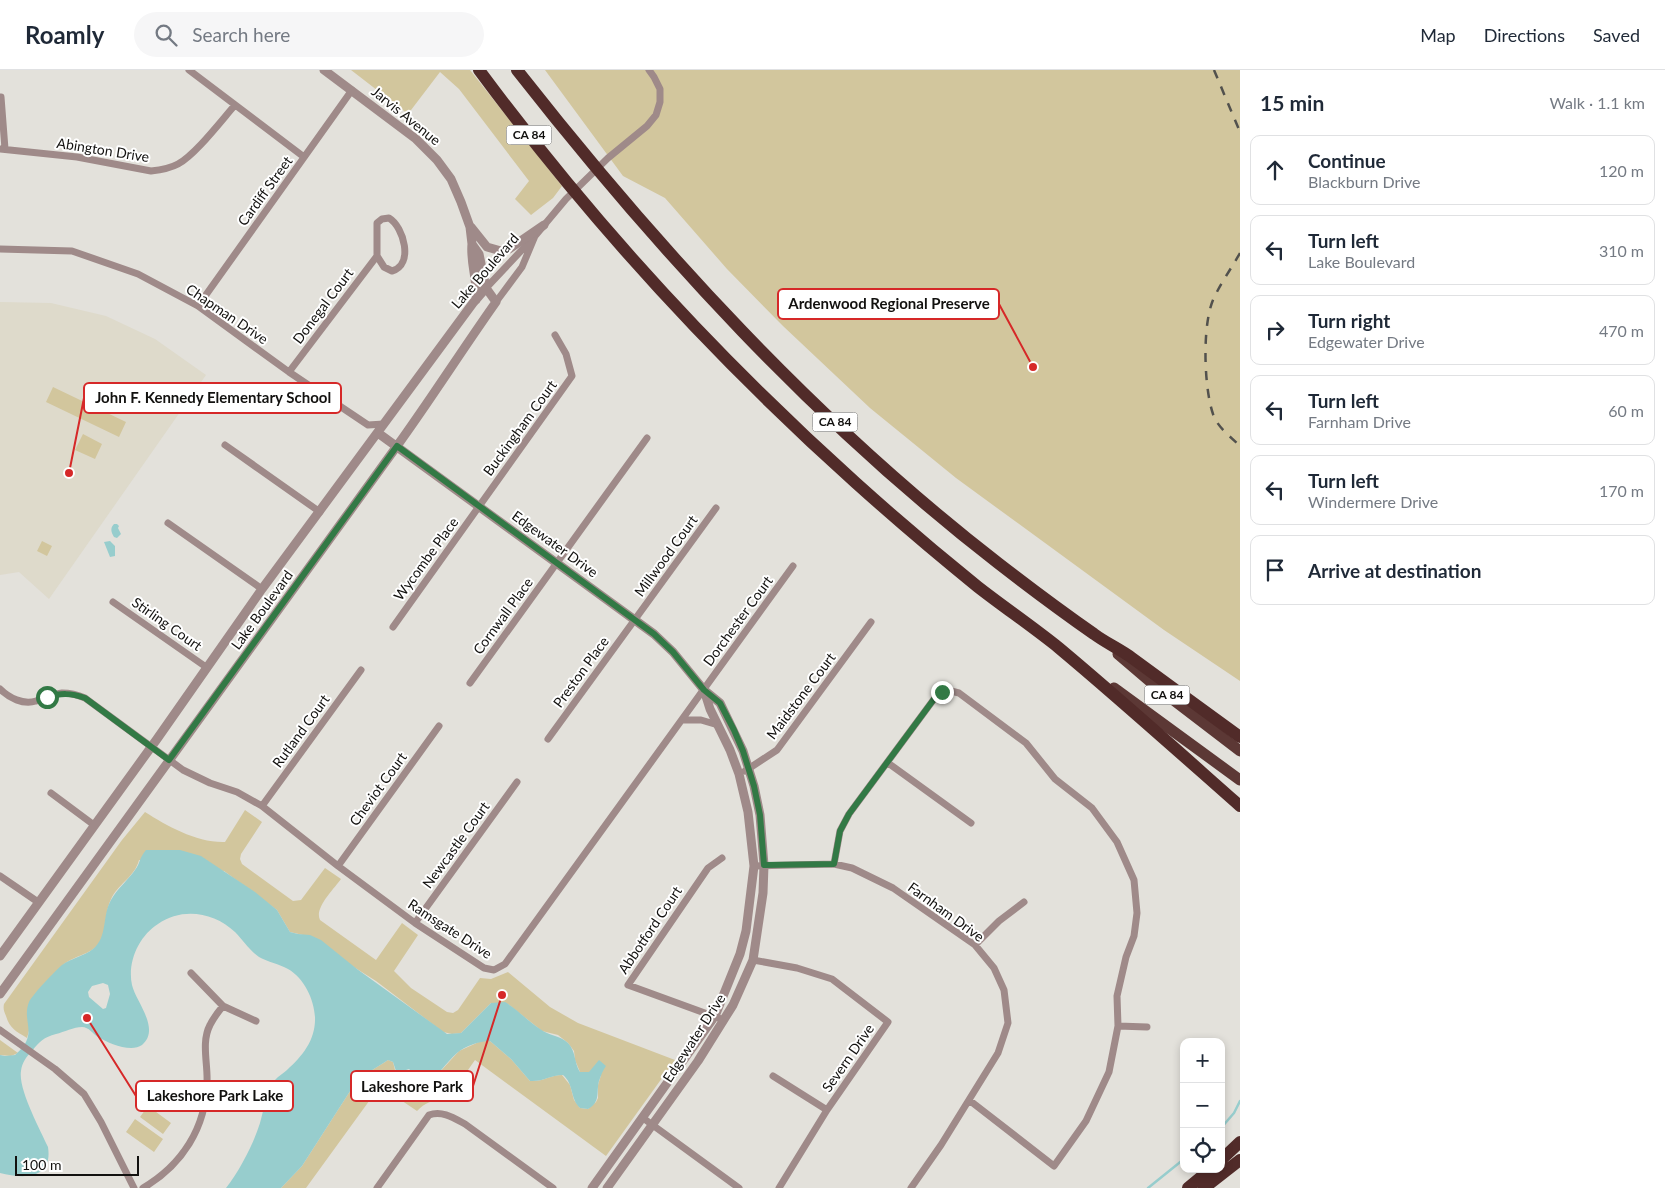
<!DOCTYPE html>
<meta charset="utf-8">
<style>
:root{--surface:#fff;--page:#f6f6f7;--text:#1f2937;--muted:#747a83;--line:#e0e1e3}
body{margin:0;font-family:Lato,sans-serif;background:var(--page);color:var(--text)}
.controls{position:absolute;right:15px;bottom:15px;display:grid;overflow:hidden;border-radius:10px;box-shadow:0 2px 8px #0003}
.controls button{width:45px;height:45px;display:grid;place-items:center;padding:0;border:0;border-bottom:1px solid var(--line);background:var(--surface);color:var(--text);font:25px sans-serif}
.scale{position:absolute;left:15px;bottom:12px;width:124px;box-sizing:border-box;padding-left:5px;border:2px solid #12110f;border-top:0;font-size:14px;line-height:18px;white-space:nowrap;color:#12110f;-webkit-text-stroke:4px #fff;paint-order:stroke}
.stop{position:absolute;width:15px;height:15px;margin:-11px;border:4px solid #327945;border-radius:50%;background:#fff}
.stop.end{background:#327945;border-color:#fff;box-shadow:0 1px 5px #0008}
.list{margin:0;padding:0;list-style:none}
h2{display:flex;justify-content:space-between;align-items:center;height:65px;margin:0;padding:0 20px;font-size:21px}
h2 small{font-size:16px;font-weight:400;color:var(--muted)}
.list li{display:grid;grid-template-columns:32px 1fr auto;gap:15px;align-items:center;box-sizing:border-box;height:70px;margin:0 10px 10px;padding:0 10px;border:1px solid var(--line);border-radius:10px}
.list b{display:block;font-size:19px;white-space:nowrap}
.list p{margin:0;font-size:16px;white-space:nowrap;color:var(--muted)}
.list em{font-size:16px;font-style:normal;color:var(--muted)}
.icon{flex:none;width:28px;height:28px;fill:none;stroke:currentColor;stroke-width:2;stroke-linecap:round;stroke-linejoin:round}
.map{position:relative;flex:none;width:1240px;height:1118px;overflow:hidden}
header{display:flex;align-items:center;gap:30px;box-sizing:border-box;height:70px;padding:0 25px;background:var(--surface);border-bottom:1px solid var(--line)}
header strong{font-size:24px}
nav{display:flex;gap:28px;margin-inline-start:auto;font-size:18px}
.search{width:350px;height:45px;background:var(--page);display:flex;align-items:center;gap:12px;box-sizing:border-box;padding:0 18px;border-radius:28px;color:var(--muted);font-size:19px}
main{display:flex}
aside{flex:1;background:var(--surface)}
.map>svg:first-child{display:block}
.built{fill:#dedacb}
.green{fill:#d2c69d}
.water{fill:#97cdcd;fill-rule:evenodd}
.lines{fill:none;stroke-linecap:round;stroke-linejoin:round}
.stream{stroke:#97cdcd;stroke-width:2.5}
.minor{stroke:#9f8a89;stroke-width:7}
.tertiary{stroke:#9f8a89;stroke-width:9}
.trunk{stroke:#5c3835;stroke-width:11}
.motorway{stroke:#512b29;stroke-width:12}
.rail{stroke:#52514d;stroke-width:2.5;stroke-dasharray:9 9;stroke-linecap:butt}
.route{stroke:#327945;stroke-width:6}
.labels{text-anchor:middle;stroke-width:4;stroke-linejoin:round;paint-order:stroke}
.shield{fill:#fff;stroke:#595857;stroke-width:1}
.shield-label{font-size:12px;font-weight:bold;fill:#12110f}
.street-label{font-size:14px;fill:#12110f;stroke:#fff}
.leader{fill:none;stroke:#d62828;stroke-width:2}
.callout-dot{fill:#d62828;stroke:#fff;stroke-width:2}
.callout{fill:#fff;stroke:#d62828;stroke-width:2}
.callout-label{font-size:15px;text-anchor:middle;font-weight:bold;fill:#12110f}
</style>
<header>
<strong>Roamly</strong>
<div class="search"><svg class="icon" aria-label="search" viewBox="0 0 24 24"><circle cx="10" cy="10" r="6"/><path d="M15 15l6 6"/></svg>Search here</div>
<nav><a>Map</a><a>Directions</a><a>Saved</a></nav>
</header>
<main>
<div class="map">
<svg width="1240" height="1118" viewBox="0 0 1240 1118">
<rect width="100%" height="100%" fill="#e3e1db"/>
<path class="built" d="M 0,232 L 51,233 L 106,246 L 155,269 L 206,305 L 49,529 L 19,502 L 0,505 Z"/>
<path class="green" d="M 351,0 L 470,0 L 562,116 L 553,128 L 531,145 L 515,129 L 529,111 L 459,19 L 440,2 L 408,44 Z
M 545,0 L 1240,0 L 1240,611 L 1164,560 L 956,408 L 870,338 L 783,256 L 727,199 L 665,128 L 623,106 Z
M 53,317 L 126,352 L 119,367 L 46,332 Z
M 83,364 L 102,374 L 95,389 L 75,380 Z
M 42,471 L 52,476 L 47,486 L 37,481 Z
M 245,740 L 262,752 L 241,784 L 240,789 L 242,794 L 293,831 L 301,830 L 325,798 L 341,809 C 334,819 314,838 320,850 L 376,890 L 402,853 L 418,865 L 394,901 L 411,918 L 447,942 L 453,943 L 458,940 L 480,908 L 491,909 L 508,902 L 550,937 L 578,953 L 675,990 L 606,1086 L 475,990 L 447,1030 C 434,1029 426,1032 417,1041 L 380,1016 L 306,1118 L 281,1118 L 302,1096 L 354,1015 C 364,1004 376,998 388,990 L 393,992 L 395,1000 L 400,1002 L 411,1000 L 416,1010 L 425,1012 L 438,1004 L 459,981 L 481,971 L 490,971 L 511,989 L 530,1011 C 543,1012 550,1005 562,1005 L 570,1015 L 574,1030 L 580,1038 L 588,1039 L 596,1032 L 598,1028 L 598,1015 L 601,1005 L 589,1002 L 580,1002 L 575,990 L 574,981 L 568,973 L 558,965 L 542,961 L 508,934 L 491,933 L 461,963 L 452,964 L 443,962 L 376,911 L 303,865 L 290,862 L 277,840 L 224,801 L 139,790 C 135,806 120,813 112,827 C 104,841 108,858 100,872 C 91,886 72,885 61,897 C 48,910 38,928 27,944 L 30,957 L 27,968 C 16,961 10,959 6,946 C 4,941 3,939 4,934 L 122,770 L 145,742 C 167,756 197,773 225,772 Z
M 0,970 L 18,983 L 11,986 L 0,985 Z
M 148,1036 L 171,1053 L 163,1064 L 140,1047 Z
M 135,1049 L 163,1069 L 154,1082 L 126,1062 Z"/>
<path class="water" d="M 114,454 L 117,454 L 119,456 L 118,458 L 121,464 L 117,468 L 114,467 C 111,462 110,458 114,454 Z
M 110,471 L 115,476 L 115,486 L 110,487 L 104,472 Z
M 146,780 L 180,780 L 201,786 L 255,822 L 277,840 L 290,862 L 298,864 L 310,865 L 321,870 L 357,899 L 447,964 L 461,963 L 491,933 L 505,932 C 518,940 528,951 540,959 C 549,966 560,965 568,973 C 576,981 574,993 580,1002 L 589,1002 L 599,990 L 606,996 C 603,1000 601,1005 599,1011 C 596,1022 601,1032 588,1039 L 580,1038 C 570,1029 574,1014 563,1005 C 550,1005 543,1012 530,1011 L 511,989 L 490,971 C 479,971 465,976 457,983 C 446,992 439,1007 425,1012 L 416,1010 L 414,1004 L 409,999 L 400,1002 L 396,1001 L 393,992 L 388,990 C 376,998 364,1004 354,1015 L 302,1096 L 281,1118 L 226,1118 C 240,1100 253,1075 260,1053 C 264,1040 266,1021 275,1010 C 278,1006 284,1003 287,1000 C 303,986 316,969 315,947 C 314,929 304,908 288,899 C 279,894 268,892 259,887 C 250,881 243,870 235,862 C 214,842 182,837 158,854 C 139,866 127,892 132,915 C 136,932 161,959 142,975 C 131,983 108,973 98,967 C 93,964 89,957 82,957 C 74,957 64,962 56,964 C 44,967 39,972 32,981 C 26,987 22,993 21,1001 C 18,1019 40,1059 48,1077 C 53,1110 23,1109 0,1103 L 0,985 L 5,986 L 15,985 C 40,964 21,952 29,932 C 33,924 55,901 62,895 C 72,888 84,886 93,879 C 108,867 102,845 111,830 C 117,819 128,810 135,800 C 140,794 139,788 146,780 ZM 103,913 L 108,915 L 110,924 L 106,938 L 103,939 L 89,927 L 88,922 L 92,916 Z"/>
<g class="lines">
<path class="stream" d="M 1221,1058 L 1234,1043 L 1240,1031
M 1148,1118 L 1184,1089"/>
<path class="minor" d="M 189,0 L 304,87
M 1,27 L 5,79
M 0,79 L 77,87 L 151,101 C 160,100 169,99 178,94 C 195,85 221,51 235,35
M 0,179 L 72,181 L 138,204 L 198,236 L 289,302 L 368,355 L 384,354
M 486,218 L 535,166 L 566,129 L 608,88 L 647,56 L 656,45 L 660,32 L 660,19 L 654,7 L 649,0
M 496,232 L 522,197 L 535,166
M 198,236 L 352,20
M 289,302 L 377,186 L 377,153 L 382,149 L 389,148 C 404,157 414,195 392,201 L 384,197 L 377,186
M 225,375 L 320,442
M 168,453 L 262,519
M 113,532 L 206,597
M 393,557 L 572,306 L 566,284 L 555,265
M 470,613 L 647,368
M 0,619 C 9,628 23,635 36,631 C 45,629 53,624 62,623 C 71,623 78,625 85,628 L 183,700 L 210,713 L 237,722 L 262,736 L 338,796 L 415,853 L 484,898 L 494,900 L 505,894 L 793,496
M 683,650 L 701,650 L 718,655
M 548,669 L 716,438
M 888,693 L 971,753
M 745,701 L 777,680 L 871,552
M 51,723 L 94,755
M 262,736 L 361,600
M 722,788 L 708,798 L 628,915 L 724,950
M 834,794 L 840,761 L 849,744 L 937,625 L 947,620 L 959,623 L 1026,673 L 1055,709 L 1092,738 L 1117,772 L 1134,810 L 1137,843 L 1134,866 L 1126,887 L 1117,926 L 1118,956 L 1109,1002 L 1086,1051 L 1054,1096 L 969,1030
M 338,796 L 439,656
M 754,796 L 834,794 L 852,798 L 893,818 L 975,875 L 994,898 L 1004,920 L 1008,953 L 998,983 L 941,1075 L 911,1118
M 0,806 L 38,832
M 415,853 L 517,712
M 975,875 L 999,851 L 1024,832
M 753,890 L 797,898 L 832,909 L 888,952 L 827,1040 L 779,1118
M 191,903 L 223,936 L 256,951
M 1118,956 L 1147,957
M 0,960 L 55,999 L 84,1024 L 101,1052 L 134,1118
M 773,1006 L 827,1040
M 643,1048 L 739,1118
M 143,1118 C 182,1095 206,1058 207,1012 C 208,994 201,972 210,955 C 213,949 218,942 223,936
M 377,1118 L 429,1045 C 442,1040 454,1048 465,1054 L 553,1118"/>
<path class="tertiary" d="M 471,157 L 487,177 L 501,181 L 509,179 L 544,155
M 472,174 C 470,193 478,211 476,230
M 378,363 L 654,564 L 673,582 L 704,620 L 720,633 L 743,681 L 754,716 L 760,745 L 764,795 L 763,823 L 753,890 L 733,935 L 698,991 L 607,1118
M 0,886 L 157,669 L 262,519 L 473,233 L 486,218
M 0,924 L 397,376 C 431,329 462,280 496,232 L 486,218 L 479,184 L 472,174 L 470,157 L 461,132 L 451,109 L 437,90 L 416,69 L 324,0
M 592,1118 L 715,946 L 740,884 L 746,861 L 754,796 L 748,742 L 739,704 L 730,680 L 710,639 L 704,620"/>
<path class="trunk" d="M 1118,584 L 1159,619 L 1240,681
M 1114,618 L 1240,710"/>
<path class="motorway" d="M 479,0 C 590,150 718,289 856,413 C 896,449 936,483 978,517 C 1005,538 1033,557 1059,578 C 1120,629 1180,683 1240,736
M 517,0 C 659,181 816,352 998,493 C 1029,517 1061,541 1094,564 C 1106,573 1120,579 1132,588 C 1168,614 1204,641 1240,667
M 1221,1090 L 1240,1072
M 1188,1118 L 1211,1099
M 1204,1118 L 1240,1090"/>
<path class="rail" d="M 1214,0 L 1240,62
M 1240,183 C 1231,199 1220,214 1213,230 C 1202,256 1204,318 1213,344 C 1217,357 1231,367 1240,376"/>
</g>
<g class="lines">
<path class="route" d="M 47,627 C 61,623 71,623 85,628 L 169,690 L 397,376 L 654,564 L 673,582 L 704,620 L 720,633 L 734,660 L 743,681 L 754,716 L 760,745 L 764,795 L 834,794 L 840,761 L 849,744 L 937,625 L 942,622"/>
</g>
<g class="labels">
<g class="shield">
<rect x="506.5" y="55.5" width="45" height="19" rx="4"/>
<rect x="812.5" y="342.5" width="45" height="19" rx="4"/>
<rect x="1144.5" y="615.5" width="45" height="19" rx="4"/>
</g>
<g class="shield-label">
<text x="529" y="69">CA 84</text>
<text x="835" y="356">CA 84</text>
<text x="1167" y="629">CA 84</text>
</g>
<g class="street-label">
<text transform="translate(406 46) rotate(39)" y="5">Jarvis Avenue</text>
<text transform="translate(103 80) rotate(9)" y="5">Abington Drive</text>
<text transform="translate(265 121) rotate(-54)" y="5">Cardiff Street</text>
<text transform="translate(485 201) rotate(-49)" y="5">Lake Boulevard</text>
<text transform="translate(323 236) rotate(-53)" y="5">Donegal Court</text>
<text transform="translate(227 244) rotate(34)" y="5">Chapman Drive</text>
<text transform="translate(520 358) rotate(-54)" y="5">Buckingham Court</text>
<text transform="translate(555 474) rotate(36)" y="5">Edgewater Drive</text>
<text transform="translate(666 486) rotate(-54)" y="5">Millwood Court</text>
<text transform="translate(426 489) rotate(-54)" y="5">Wycombe Place</text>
<text transform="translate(262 540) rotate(-54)" y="5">Lake Boulevard</text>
<text transform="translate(503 546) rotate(-54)" y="5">Cornwall Place</text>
<text transform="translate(738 551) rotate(-54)" y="5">Dorchester Court</text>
<text transform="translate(167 554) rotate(35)" y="5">Stirling Court</text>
<text transform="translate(581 602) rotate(-54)" y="5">Preston Place</text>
<text transform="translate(801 626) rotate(-53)" y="5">Maidstone Court</text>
<text transform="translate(301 661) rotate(-54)" y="5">Rutland Court</text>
<text transform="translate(378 719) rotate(-54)" y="5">Cheviot Court</text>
<text transform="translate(456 775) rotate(-54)" y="5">Newcastle Court</text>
<text transform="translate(946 842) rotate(36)" y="5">Farnham Drive</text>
<text transform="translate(450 859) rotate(33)" y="5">Ramsgate Drive</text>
<text transform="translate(650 860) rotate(-56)" y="5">Abbotford Court</text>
<text transform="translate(694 968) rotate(-57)" y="5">Edgewater Drive</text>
<text transform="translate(848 988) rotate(-55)" y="5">Severn Drive</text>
</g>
</g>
<path class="leader" d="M1033 297L999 234M69 403L84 328M502 925L473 1016M87 948L136 1026"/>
<g class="callout-dot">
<circle cx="1033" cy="297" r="5"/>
<circle cx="69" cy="403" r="5"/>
<circle cx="502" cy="925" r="5"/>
<circle cx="87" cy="948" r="5"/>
</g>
<g class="callout">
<rect x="778" y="219" width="221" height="30" rx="5"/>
<rect x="84" y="313" width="257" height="30" rx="5"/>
<rect x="351" y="1001" width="122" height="30" rx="5"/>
<rect x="136" y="1011" width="157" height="30" rx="5"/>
</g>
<g class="callout-label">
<text x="889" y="239">Ardenwood Regional Preserve</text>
<text x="213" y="333">John F. Kennedy Elementary School</text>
<text x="412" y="1022">Lakeshore Park</text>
<text x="215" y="1031">Lakeshore Park Lake</text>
</g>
</svg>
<div class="controls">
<button>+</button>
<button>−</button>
<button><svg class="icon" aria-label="locate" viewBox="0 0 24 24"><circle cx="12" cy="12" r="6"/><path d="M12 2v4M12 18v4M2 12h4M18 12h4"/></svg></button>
</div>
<div class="scale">100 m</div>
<div class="stop" style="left:47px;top:627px"></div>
<div class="stop end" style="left:942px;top:622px"></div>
</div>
<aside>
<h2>15 min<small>Walk · 1.1 km</small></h2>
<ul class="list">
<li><svg class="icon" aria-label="ahead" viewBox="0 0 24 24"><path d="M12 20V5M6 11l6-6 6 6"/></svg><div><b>Continue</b><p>Blackburn Drive</p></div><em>120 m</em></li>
<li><svg class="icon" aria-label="left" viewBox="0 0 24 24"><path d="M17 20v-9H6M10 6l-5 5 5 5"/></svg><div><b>Turn left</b><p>Lake Boulevard</p></div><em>310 m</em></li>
<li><svg class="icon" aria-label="right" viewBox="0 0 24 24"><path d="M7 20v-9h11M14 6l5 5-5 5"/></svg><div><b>Turn right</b><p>Edgewater Drive</p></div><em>470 m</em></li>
<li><svg class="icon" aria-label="left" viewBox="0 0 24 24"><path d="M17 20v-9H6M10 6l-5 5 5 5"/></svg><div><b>Turn left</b><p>Farnham Drive</p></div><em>60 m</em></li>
<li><svg class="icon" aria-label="left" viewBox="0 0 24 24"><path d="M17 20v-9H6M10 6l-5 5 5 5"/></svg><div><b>Turn left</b><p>Windermere Drive</p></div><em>170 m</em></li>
<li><svg class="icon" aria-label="arrive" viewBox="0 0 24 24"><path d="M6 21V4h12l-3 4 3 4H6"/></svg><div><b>Arrive at destination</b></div></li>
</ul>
</aside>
</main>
